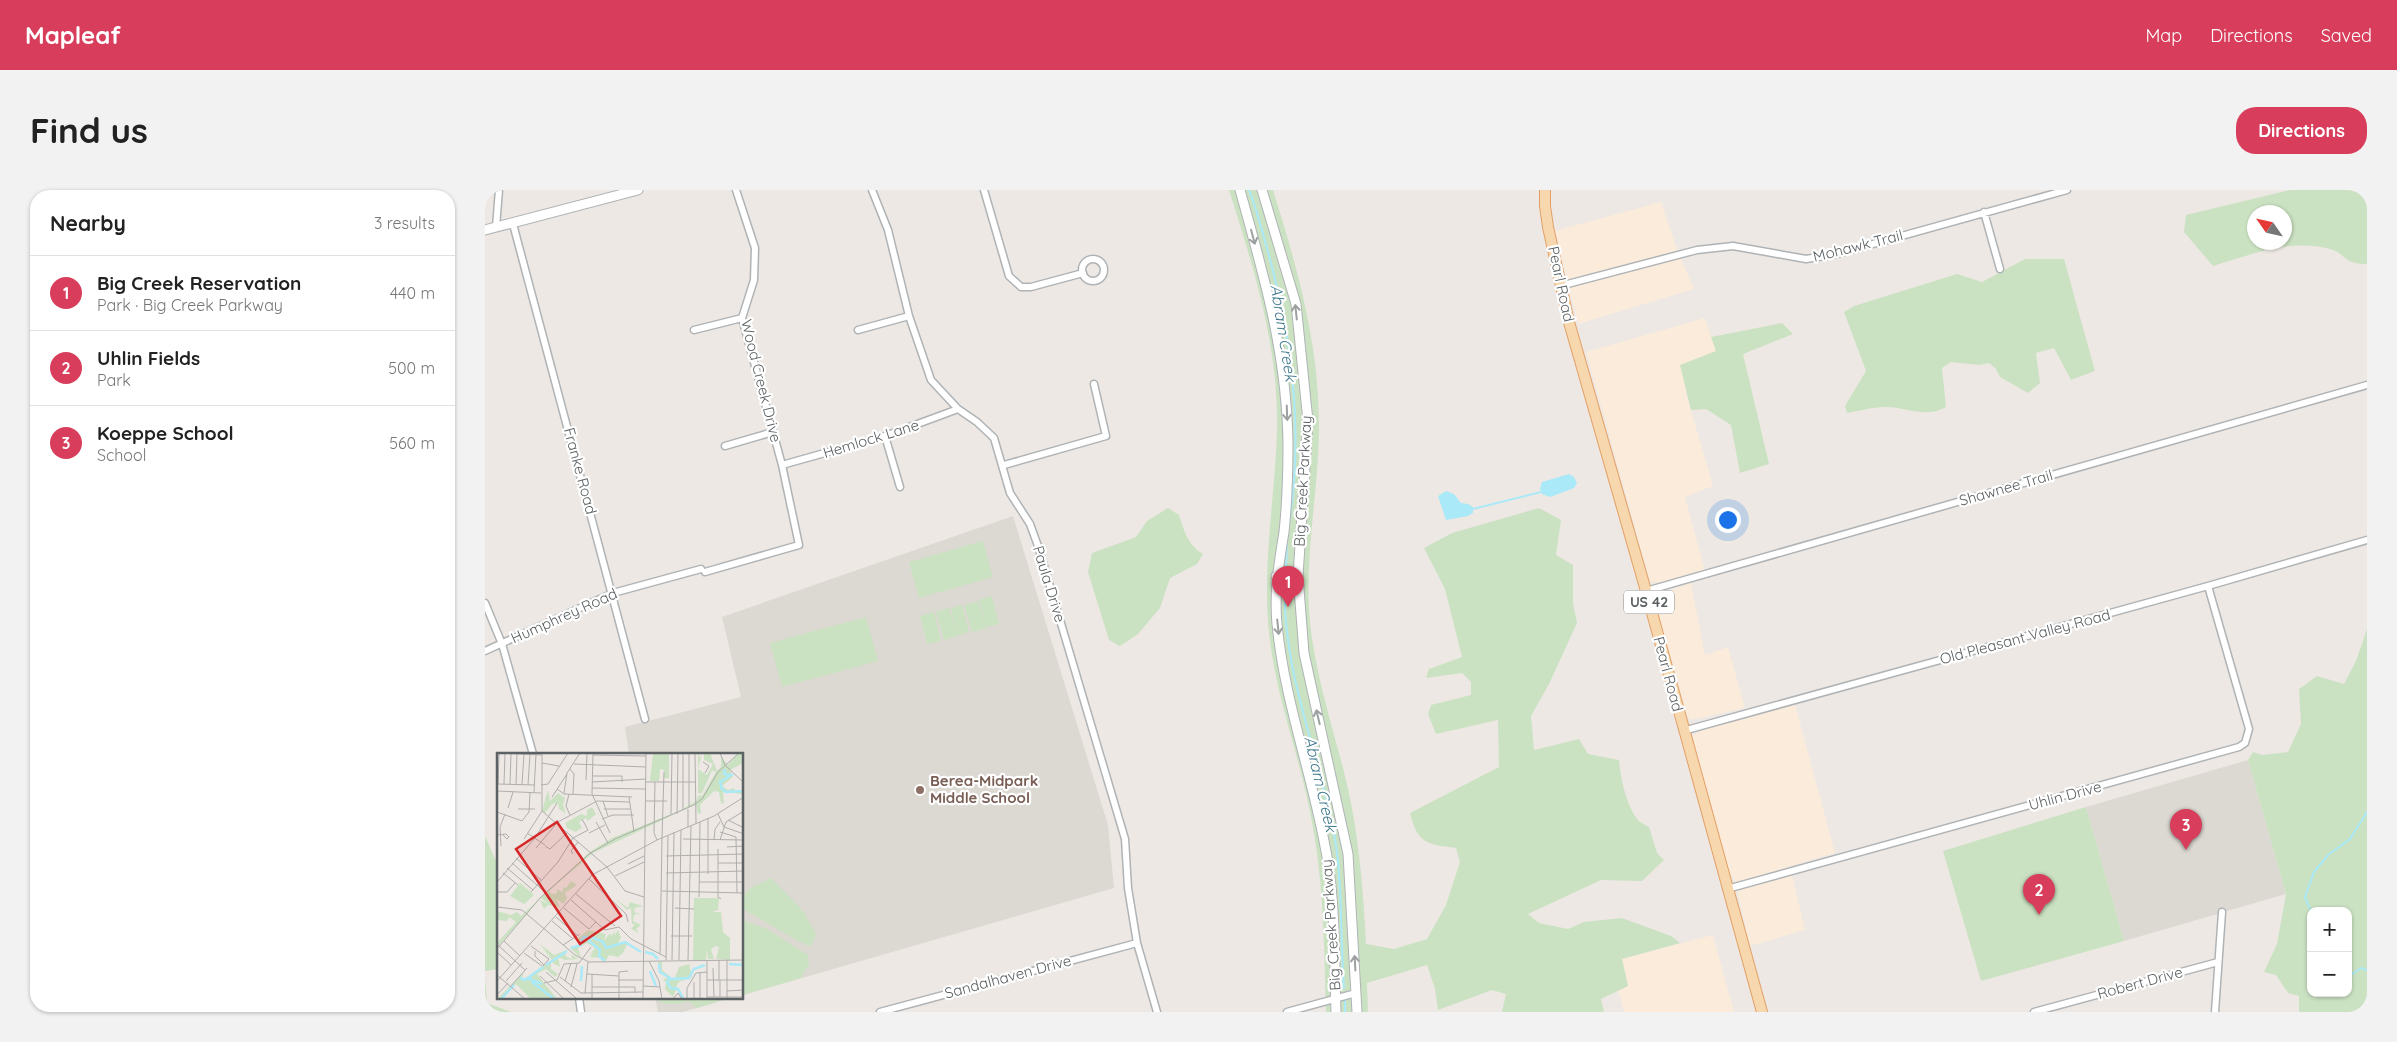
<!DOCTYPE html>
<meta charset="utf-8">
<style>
:root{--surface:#fff;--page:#f2f2f2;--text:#222;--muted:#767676;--line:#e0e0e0;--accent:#d83e5b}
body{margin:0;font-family:Quicksand,sans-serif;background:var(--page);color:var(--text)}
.controls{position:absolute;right:15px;bottom:15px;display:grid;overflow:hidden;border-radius:10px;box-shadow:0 1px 4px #0004}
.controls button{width:45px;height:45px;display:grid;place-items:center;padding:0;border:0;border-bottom:1px solid var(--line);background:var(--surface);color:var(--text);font:25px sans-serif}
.compass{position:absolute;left:1762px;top:15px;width:45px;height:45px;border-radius:50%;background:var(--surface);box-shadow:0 1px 4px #0004;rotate:304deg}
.you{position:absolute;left:1242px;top:329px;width:18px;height:18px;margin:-12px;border:4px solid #fff;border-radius:50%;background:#1a73e8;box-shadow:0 0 0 8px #1a73e833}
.badge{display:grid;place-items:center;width:32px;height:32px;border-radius:50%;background:var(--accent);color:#fff;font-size:16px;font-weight:700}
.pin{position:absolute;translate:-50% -41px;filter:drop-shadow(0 1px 2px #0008)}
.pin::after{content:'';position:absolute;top:26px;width:18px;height:15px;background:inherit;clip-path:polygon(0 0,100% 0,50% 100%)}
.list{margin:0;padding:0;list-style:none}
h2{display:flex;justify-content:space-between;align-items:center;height:65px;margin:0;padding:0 20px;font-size:21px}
h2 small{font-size:16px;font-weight:400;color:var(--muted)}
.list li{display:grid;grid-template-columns:32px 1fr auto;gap:15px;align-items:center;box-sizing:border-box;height:75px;padding:0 20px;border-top:1px solid var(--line)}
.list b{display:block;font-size:19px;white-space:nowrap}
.list p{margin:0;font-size:16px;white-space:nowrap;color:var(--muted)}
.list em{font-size:16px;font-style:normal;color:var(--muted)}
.map{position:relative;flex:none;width:1882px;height:822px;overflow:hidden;border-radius:20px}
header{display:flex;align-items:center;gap:30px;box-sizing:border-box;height:70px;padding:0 25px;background:var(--accent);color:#fff}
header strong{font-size:24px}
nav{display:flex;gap:28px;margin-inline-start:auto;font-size:18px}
.intro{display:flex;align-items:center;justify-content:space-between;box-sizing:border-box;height:120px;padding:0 30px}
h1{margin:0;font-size:35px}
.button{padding:12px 22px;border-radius:20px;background:var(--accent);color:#fff;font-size:18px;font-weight:700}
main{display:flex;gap:30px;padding:0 30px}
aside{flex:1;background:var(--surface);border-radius:20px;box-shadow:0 1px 4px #0004}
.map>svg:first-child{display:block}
.commercial{fill:#faebdb}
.education{fill:#dcd8d2}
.green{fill:#cbe2c2;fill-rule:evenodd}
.water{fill:#aae9f7}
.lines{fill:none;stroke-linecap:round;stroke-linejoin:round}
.stream{stroke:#aae9f7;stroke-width:2}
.minor-casing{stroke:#afb3b5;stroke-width:9}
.tertiary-casing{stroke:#afb3b5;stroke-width:11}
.secondary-casing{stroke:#aeb3b5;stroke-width:11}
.primary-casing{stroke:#e39f66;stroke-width:12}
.minor{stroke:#fff;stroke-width:6}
.tertiary{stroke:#fff;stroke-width:9}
.secondary{stroke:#fff;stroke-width:9}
.primary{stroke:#f7d8ae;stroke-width:10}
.oneway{stroke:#9da0a1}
.education-dot{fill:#8d6e63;stroke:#fff;stroke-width:2}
.labels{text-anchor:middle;stroke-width:4.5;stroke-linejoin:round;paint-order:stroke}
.shield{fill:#fff;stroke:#8d9092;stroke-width:1}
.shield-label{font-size:14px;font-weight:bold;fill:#5c6163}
.street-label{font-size:15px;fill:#5c6163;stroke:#fff}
.education-label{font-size:15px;font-weight:bold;fill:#785e54;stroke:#fff;text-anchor:start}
.water-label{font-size:16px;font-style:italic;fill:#407a8e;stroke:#fff}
.inset-river{fill:none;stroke:#aae9f7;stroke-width:2.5}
.inset-road{fill:none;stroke:#afaeac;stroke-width:1}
.view{fill:#d62828;fill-opacity:0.15;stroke:#d62828;stroke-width:2.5}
.inset-edge{fill:none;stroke:#5c6163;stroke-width:2.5}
</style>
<header>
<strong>Mapleaf</strong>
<nav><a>Map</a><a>Directions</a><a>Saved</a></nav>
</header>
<div class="intro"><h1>Find us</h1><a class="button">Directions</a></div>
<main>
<aside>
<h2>Nearby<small>3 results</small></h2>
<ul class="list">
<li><span class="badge">1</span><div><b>Big Creek Reservation</b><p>Park · Big Creek Parkway</p></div><em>440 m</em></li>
<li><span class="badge">2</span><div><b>Uhlin Fields</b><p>Park</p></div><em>500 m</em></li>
<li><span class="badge">3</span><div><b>Koeppe School</b><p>School</p></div><em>560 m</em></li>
</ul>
</aside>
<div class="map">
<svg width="1882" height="822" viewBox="0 0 1882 822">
<rect width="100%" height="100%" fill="#ede8e4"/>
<path class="commercial" d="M 1176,12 L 1193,62 L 1209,99 L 1093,134 L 1070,41 Z
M 1220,128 L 1231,161 L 1201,203 L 1228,296 L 1200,307 L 1220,381 L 1181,393 L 1165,392 L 1101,162 Z
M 1206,393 L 1220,465 L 1243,457 L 1260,518 L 1206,530 L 1202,526 L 1169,408 L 1170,405 Z
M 1308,507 L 1350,663 L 1305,676 L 1320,740 L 1265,756 L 1250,691 L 1245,685 L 1207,549 L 1209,544 L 1220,538 Z
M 1228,745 L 1249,822 L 1139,822 L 1133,800 L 1143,796 L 1137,769 Z"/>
<path class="education" d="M 528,326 L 623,635 L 629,698 L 258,805 L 258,564 L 144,564 L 140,537 L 256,507 L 237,427 Z
M 1763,570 L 1801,704 L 1639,751 L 1601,617 Z
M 170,808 L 245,808 L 198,822 L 173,822 Z"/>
<path class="green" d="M 744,0 L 788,0 C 813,80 835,157 834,241 C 833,305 819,369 825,433 C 831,487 848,538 861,590 C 874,644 878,699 881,754 L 909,759 L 942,749 L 961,715 L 975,672 L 971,658 C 941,654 933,654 925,623 L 1014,577 L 1013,530 L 951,544 L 943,524 L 946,515 L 986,505 L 986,492 L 977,483 L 941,488 L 944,479 L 977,467 L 960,399 L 939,358 L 967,343 L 1054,318 L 1076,330 L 1071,365 L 1088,375 L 1088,414 L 1092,433 L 1064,494 L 1046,526 L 1049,560 L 1094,549 L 1103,564 L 1134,570 C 1135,586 1142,619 1154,631 C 1156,633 1161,635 1164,637 L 1172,663 L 1179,670 L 1157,691 L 1116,690 L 1043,724 L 1054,733 L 1083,739 L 1099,732 L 1137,728 L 1186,746 L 1195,753 L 1137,769 L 1143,796 L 1116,809 L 1119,822 L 1017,822 L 1021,804 L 1007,800 L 953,820 L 950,799 L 942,775 L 882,793 L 883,822 L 841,822 C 839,755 839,688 825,622 C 813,561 790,504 784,442 C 777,375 790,308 792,241 C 794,157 769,79 744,0 Z
M 1805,0 L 1882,0 L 1882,74 C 1857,74 1861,63 1845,59 C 1806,48 1765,65 1728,76 L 1699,42 L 1701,25 ZM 1770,22 L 1800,22 L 1800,52 L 1770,52 Z
M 1540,69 L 1579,69 L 1610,181 L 1586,190 L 1569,158 L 1551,163 L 1555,193 L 1543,203 L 1515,187 L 1511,179 L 1504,173 L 1494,175 L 1466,172 L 1457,178 L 1461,217 C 1438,229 1424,217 1400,217 C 1388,217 1374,221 1362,223 L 1360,216 L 1381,181 L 1359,122 L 1369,116 L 1472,84 L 1497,92 Z
M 1297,133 L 1308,144 L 1258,164 L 1284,274 L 1255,283 L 1246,235 L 1221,219 L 1206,220 L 1195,175 L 1231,161 L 1226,147 Z
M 683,318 L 694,325 C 699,341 703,355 718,364 L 712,374 L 685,388 L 675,418 L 653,444 L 635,456 L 624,450 L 603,382 L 607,363 L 651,347 L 662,331 Z
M 498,351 L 508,387 L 434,408 L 424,372 Z
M 507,406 L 514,434 L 501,437 L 494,410 Z
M 493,411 L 501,438 L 487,442 L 479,415 Z
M 477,415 L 484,442 L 459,450 L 451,422 L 464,418 L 472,443 L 466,418 Z
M 449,422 L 456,451 L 442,454 L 435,426 Z
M 381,427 L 393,471 L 297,497 L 285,453 Z
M 1882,439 L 1882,822 L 1814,822 L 1814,806 L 1803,803 L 1791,785 L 1779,782 L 1792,754 L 1801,704 L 1763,570 L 1768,562 L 1777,565 L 1803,562 L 1816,534 L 1814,499 L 1832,486 L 1859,494 L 1871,471 ZM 1826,721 L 1863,721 L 1863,803 L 1826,803 Z
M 1601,617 L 1639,751 L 1496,791 L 1458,661 Z
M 0,646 L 14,678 L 14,779 L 0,781 Z
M 286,688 L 319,722 L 331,744 L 326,756 L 313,751 L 258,719 C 257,695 269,698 286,688 Z
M 258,730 L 282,739 L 323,765 L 324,774 L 316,788 L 258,805 Z
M 0,787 L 2,813 L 26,822 L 0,822 Z
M 170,808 L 245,808 L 212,818 L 203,811 C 190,815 181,817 170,808 Z"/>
<path class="water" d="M 1084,284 L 1089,287 L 1092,293 L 1089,298 L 1065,307 L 1057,304 L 1055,299 L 1057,292 Z
M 961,301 L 969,304 L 976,313 L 983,314 L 988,317 L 988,323 L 983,326 L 961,330 L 953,306 Z"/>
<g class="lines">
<path class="stream" d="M 764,0 C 771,17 776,37 781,55 C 807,145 819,240 804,334
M 988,319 L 1056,302
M 801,379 L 802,351
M 800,391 C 796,478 833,560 849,643 C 858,694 855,747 859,798
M 1826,721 L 1820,707 L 1829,682 L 1843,665 L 1865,649 L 1882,622
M 1863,787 L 1876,778 L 1882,780
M 860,811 L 860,822"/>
<g class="minor-casing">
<path id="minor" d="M 387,0 L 403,40 L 424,126 L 446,190 L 473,219 L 492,232 L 509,248 L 525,303 L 545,334 L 553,356 L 640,649 L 643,698 L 652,753 L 672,822
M 499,0 L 524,86 L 536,97 L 546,97 L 598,83
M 1499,22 L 1515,79
M 28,34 L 160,529
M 11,37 L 14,0
M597 80a11 11 0 1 1 22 0a11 11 0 1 1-22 0Z
M 1075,96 L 1212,60 L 1248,56 L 1321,69 L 1352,64 L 1582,0
M 209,140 L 257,128
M 373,140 L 424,126
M 400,246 L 415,297
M 240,256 L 288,242
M 297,275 L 400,246 L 473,219
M 519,275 L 621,246 L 609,194
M 220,382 L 314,355 L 297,275 L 257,128 L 269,90 L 270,58 L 251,0
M 1161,401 L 1882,195
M 0,413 L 17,454 L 48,564
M 0,461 L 128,403 L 216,379
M 1198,541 L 1723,396 L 1882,350
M 1242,699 L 1754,557 L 1760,553 L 1764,539 L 1723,396
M 94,808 L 96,822
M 395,822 L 652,753
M 802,822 L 871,803
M 1549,822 L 1733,772
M 1730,822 L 1737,722"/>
</g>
<g class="tertiary-casing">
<path id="tertiary" d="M 755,0 C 779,86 802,164 803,254 C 803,283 802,314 799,342 C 794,373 789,402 792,434 C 799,508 825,578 839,651 C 851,706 849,765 851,822
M 777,0 L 811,114 L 823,231 L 813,386 L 819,463 L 863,664 L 872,822
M 791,386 L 813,387"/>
</g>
<g class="secondary-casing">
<path id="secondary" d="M 0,40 L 153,0"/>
</g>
<g class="primary-casing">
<path id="primary" d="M 1060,0 L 1060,16 L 1063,37 L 1084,132 L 1161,401 L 1277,822"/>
</g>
<use href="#minor" class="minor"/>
<use href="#tertiary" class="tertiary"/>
<use href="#secondary" class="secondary"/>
<use href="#primary" class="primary"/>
</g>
<defs><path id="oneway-shaft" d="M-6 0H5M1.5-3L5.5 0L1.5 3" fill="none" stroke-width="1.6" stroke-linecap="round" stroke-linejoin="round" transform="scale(1.25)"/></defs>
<g class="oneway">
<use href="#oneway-shaft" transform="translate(768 47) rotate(75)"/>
<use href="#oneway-shaft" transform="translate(811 122) rotate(-96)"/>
<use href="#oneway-shaft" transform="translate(802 223) rotate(88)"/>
<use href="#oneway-shaft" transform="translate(793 437) rotate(84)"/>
<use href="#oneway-shaft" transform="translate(833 527) rotate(-103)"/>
<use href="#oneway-shaft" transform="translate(870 773) rotate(-93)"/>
</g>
<circle class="education-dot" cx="435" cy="600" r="5"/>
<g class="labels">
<rect class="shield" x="1139" y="400.5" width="50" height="23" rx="4"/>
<g class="shield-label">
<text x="1164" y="417">US 42</text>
</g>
<g class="street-label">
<text transform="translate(1373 56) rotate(-14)" y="5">Mohawk Trail</text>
<text transform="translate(1076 94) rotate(78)" y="5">Pearl Road</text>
<text transform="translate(276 191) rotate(76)" y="5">Wood Creek Drive</text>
<text transform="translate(386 249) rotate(-17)" y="5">Hemlock Lane</text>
<text transform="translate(95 281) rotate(75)" y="5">Franke Road</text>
<text transform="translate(818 291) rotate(-87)" y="5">Big Creek Parkway</text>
<text transform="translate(1521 298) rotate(-16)" y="5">Shawnee Trail</text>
<text transform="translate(564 394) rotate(73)" y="5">Paula Drive</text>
<text transform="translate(79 426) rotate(-24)" y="5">Humphrey Road</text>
<text transform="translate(1540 447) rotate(-15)" y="5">Old Pleasant Valley Road</text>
<text transform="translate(1183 484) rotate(75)" y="5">Pearl Road</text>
<text transform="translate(1580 606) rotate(-15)" y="5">Uhlin Drive</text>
<text transform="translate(846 735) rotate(-94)" y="5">Big Creek Parkway</text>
<text transform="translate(523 787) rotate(-15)" y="5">Sandalhaven Drive</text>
<text transform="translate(1655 793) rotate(-15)" y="5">Robert Drive</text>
</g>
<g class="education-label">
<text x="445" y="596">Berea-Midpark<tspan x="445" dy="17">Middle School</tspan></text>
</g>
<g class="water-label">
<text transform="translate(799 143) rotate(81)" y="6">Abram Creek</text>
<text transform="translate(836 594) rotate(77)" y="6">Abram Creek</text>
</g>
</g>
<g transform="translate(12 563)">
<rect width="246" height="246" fill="#ede8e4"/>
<path d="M 156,0 L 172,0 L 172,25 L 167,25 L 167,17 L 163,16 L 162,28 L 153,28 ZM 201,0 L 202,0 L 202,4 L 203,4 L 205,0 L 201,16 L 210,22 L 216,11 L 207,7 L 207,1 L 213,0 L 220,18 L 224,14 L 224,4 L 231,12 L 241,0 L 246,0 L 246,10 L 233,17 L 236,24 L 225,33 L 231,37 L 237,35 L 239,39 L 246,38 L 246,41 L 226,39 L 227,51 L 224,50 L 222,39 L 217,38 L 203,52 L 204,60 L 201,61 L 199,51 L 96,100 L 52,138 L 55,141 L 60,140 L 60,136 L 66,139 L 66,134 L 69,135 L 74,128 L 80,132 L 68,140 L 70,145 L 67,151 L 59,146 L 63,154 L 51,152 L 47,156 L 43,147 L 51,151 L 44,145 L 2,192 L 0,190 L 19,169 L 12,164 L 10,168 L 0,167 L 0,158 L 14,162 L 20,159 L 24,163 L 94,98 L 115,85 L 182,58 L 199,48 L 202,42 L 205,43 L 219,19 L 215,17 L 205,40 L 201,40 ZM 51,37 L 53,48 L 61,40 L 68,45 L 66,52 L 69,61 L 62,56 L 61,50 L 55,51 L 48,60 L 45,58 ZM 95,54 L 99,61 L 91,68 L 89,65 L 82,69 L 85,75 L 78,79 L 70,75 L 68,70 L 84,61 L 90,63 L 90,57 ZM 23,130 L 37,142 L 27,151 L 13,143 ZM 118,145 L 131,155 L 133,149 L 146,153 L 137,155 L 138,160 L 143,160 L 137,162 L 136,168 L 144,172 L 139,176 L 142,180 L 134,176 L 138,171 L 135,171 L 134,155 L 130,157 ZM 197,145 L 222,145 L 221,157 L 215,159 L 224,159 L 226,179 L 233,185 L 233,207 L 219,206 L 222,194 L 219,193 L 214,196 L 217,206 L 211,206 L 210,197 L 209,207 L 196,207 ZM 91,177 L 109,181 L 107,188 L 113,180 L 114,183 L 118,178 L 117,183 L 121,177 L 124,184 L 121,191 L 131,189 L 126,200 L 121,204 L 112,202 L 108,209 L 106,205 L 105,209 L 105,205 L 93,204 L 97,198 L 90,205 L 98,195 L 90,190 L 81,195 L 84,205 L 73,195 L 82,192 L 81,185 ZM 43,191 L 57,202 L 70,197 L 68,203 L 75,206 L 74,201 L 81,206 L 68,207 L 61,204 L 63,214 L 54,209 L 54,216 L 61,221 L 58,224 L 49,216 L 40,221 L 60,246 L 34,246 L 19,231 L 5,246 L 0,246 L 27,219 L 25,225 L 27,226 L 55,207 ZM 161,209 L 165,209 L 165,217 L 177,227 L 182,214 L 192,211 L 195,224 L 182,229 L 179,234 L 183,239 L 179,237 L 176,244 L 168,236 L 169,229 L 166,227 L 171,224 L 162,217 Z" fill="#cbe2c2"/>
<path class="inset-river" d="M 228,16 L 227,21 L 234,22 L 223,29 L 225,36 L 229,39 L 247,38M 93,185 L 92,188 L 103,197 L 102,203 L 108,208M 74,195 L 84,192 L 86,184 L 95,184 L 106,189 L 109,195 L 128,189 L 144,199M 148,199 L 156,201 L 161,206M 162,211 L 163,219 L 173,225 L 170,229 L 174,235 L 181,236 L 186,245M 232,211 L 247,212M 49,212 L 70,198M 153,218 L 159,233M 23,225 L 28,227 L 46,214M 30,225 L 45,231M 173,226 L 192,225 L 197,216 L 208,212M 84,228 L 85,213M 35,229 L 57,246M 4,246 L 17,232"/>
<path class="inset-road" d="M 1,0 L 45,2M 45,0 L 45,58 L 110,114 L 128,138 L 147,144M 96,0 L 95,41 L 113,80M 198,0 L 199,70M 223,0 L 228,12 L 247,30M 96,2 L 149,3M 206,9 L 212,13 L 208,20M 45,10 L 62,13M 77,11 L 149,14M 73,16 L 77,21 L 76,41M 96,23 L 125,23 L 125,29M 89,27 L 90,0M 95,29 L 149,26M 149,29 L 198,29M 158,29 L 157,80 L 160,87M 0,31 L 38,32M 1,31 L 2,0M 7,31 L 8,0M 13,31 L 14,1M 19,32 L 20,1M 25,32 L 27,1M 31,32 L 33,1M 44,32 L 51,31 L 71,0M 95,35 L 148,36M 60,36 L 67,41 L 135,44M 0,38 L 44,40M 37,39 L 39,1M 67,40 L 70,20 L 83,0M 72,41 L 69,53 L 73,62M 55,44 L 70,21M 132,44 L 137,79M 106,48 L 111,63M 148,48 L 170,48M 192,54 L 192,0M 11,55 L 16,39M 21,56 L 38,56M 107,56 L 133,56M 186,57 L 186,0M 0,59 L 25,68 L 32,59 L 33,39M 174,61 L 175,0M 180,61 L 181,0M 221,61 L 227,74 L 247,81M 105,66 L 116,62 L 137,62M 231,67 L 247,75M 99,69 L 111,90M 59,70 L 100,48 L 132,49M 191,74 L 191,56M 223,79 L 239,84 L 240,140M 30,80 L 48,92M 92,80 L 108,72M 0,82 L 9,81 L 12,84 L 10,86 L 6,82M 165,85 L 167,19M 27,86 L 45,58M 186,86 L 247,87M 217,87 L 218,76 L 223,69M 223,87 L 229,69 L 247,58M 4,93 L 3,74 L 8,61M 48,93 L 53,96 L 70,80M 230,94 L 247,93M 39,95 L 59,71M 221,96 L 221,144 L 224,146M 76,101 L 74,98 L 81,89M 169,103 L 247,101M 19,105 L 44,127M 15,110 L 49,140M 221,110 L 247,110M 131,111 L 147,103M 10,115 L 36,137M 6,120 L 21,132M 169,120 L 247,118M 211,121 L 211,65M 118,123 L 147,109M 92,126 L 129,161 L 131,169M 0,129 L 38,85 L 60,50M 202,129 L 247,129M 165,138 L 247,140M 0,139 L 10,139 L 18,130M 34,139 L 61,109 L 76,85 L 91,77 L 85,66M 79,141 L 118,173M 202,144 L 203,69M 74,147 L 108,177 L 122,174 L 134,186 L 169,204M 0,154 L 25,157 L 78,202 L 92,209 L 247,207M 67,155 L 92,176 L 99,169M 178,155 L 197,156M 59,164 L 80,182M 55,168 L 75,185M 174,183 L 195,183M 7,188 L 23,203M 1,192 L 28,217M 66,192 L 83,181M 34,193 L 52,206 L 46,213M 0,196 L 43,145 L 92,101 L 118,86 L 197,52 L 205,46 L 221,19 L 242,0M 38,198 L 38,203 L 47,212M 0,199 L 14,212M 27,200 L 45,213M 163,201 L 165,85M 169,207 L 171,83M 175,207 L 177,79M 182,207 L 184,77M 191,207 L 194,73M 210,207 L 210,246M 152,208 L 162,228 L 165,246M 216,215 L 217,244M 49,219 L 80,246M 90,221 L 122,223M 0,222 L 28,246M 43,223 L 67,246M 63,224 L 84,240 L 146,239M 121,227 L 146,227M 210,227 L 247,227M 222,227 L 222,207M 223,227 L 223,244M 0,228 L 95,122 L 160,87 L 217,63 L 247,44M 9,228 L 25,210M 68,228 L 74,210M 197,229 L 197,246M 47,230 L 60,227 L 67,211 L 82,210 L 94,194M 14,233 L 30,215M 146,233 L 163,234M 74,234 L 80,211M 95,234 L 138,234 L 138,240M 230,238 L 247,237M 88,240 L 91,209M 0,242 L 11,230M 210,244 L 247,244M 95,246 L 95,221M 122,246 L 122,219 L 131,218M 146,246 L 149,0M 176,246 L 181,240 L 185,246M 190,246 L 190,235 L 199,220 L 210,219M 203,246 L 203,220M 230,246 L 230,207"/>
<path class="view" d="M 60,69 L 124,163 L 83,191 L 19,96 Z"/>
<rect width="246" height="246" class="inset-edge"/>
</g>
</svg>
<div class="controls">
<button>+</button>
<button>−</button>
</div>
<svg class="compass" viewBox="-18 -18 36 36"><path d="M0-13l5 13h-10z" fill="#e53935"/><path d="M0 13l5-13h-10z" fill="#767676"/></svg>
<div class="you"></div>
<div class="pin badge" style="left:803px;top:417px">1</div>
<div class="pin badge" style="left:1554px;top:725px">2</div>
<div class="pin badge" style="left:1701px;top:660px">3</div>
</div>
</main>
